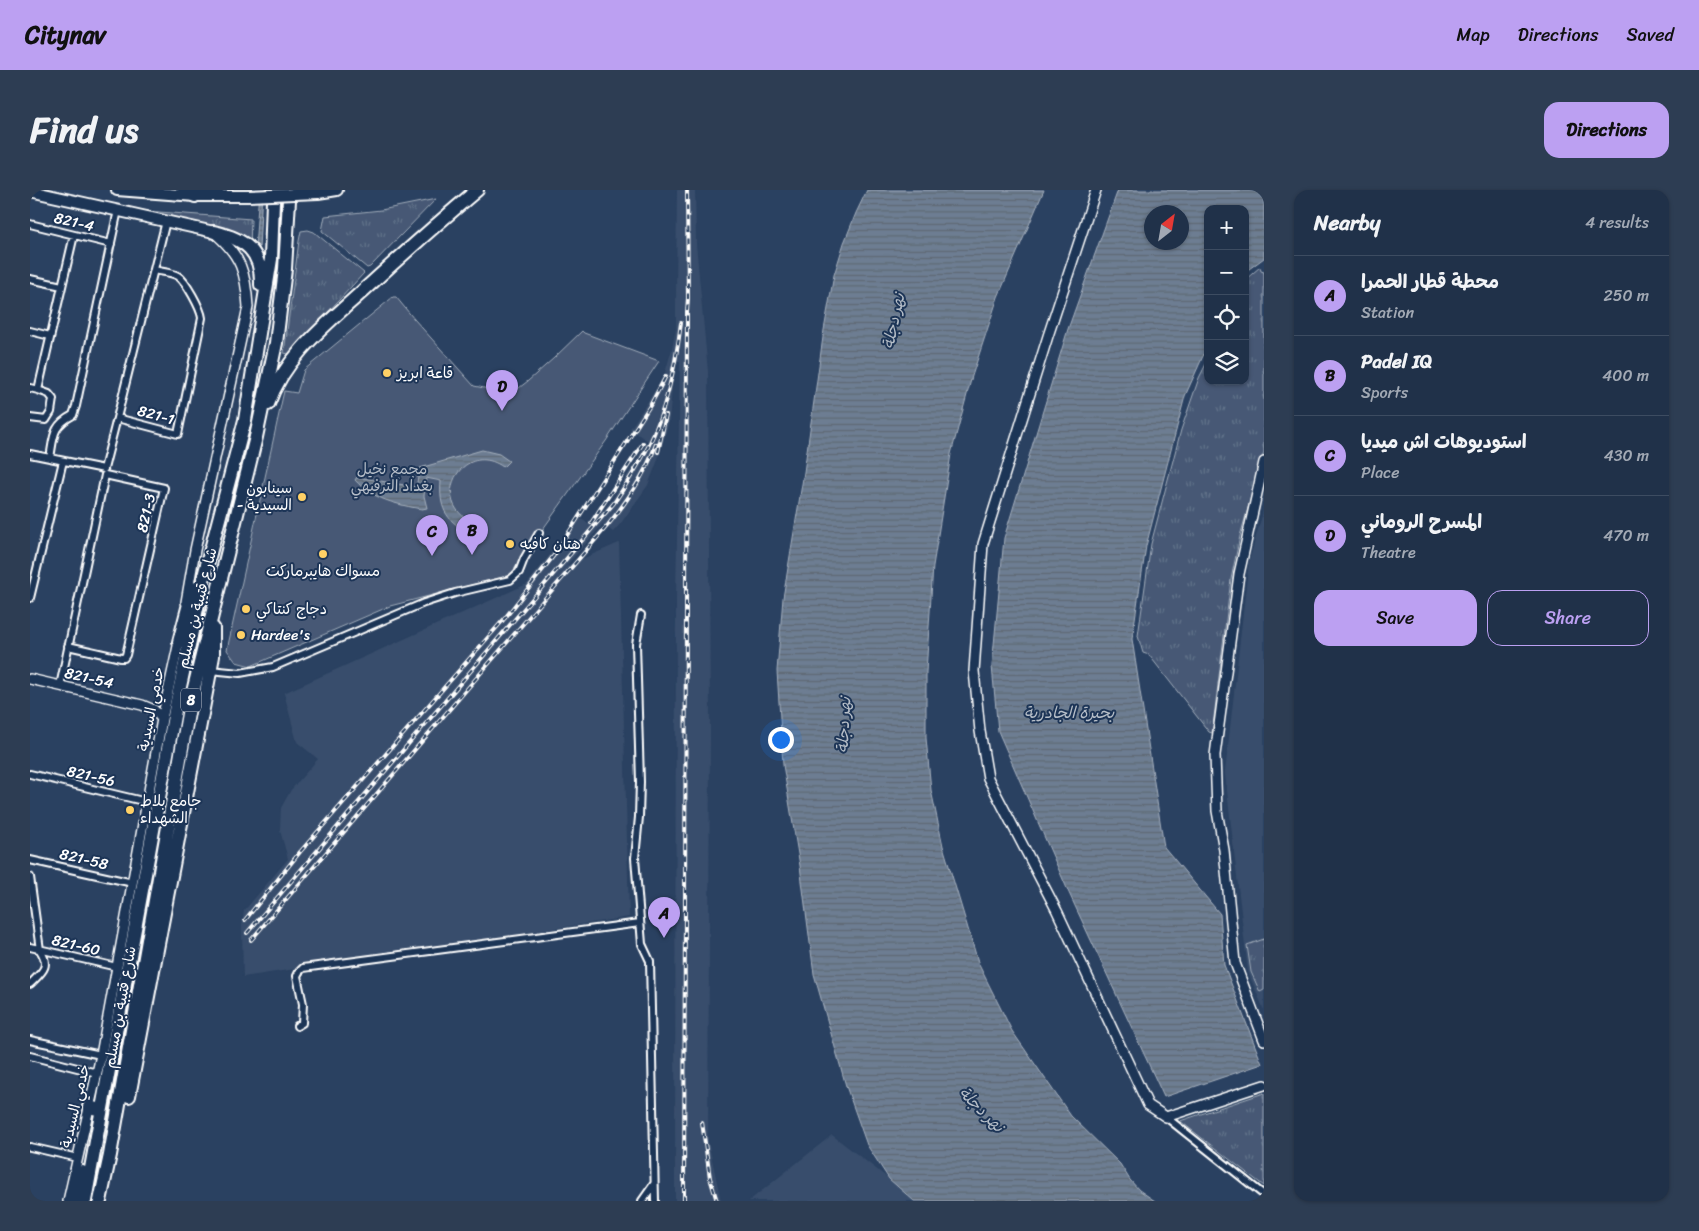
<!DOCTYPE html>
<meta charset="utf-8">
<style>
:root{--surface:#203149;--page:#2d3d53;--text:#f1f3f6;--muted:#a2a9b4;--line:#3d4c61;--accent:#bca0f2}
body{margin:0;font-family:Sriracha,"Playpen Sans Arabic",sans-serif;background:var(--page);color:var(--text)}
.controls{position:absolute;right:15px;top:15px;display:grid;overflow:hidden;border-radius:10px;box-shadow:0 1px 4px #0004}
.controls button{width:45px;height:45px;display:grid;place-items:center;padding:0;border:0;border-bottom:1px solid var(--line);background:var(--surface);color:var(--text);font:25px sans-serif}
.compass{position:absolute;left:1114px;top:15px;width:45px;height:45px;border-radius:50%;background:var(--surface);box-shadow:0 1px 4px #0004;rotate:31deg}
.you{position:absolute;left:750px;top:549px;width:18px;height:18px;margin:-12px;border:4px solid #fff;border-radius:50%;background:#1a73e8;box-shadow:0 0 0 8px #1a73e833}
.badge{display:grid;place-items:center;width:32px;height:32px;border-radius:50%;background:var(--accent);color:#111;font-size:16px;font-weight:700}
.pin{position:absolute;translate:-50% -41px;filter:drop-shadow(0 1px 2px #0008)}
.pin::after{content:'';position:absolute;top:26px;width:18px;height:15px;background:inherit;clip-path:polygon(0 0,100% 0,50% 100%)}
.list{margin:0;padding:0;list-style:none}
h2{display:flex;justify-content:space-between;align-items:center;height:65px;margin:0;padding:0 20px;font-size:21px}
h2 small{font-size:16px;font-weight:400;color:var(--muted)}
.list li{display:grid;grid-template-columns:32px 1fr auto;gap:15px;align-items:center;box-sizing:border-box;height:80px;padding:0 20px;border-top:1px solid var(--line)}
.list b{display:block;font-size:19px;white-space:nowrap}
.list p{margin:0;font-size:16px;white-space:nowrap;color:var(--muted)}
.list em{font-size:16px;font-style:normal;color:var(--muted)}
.actions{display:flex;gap:10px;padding:15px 20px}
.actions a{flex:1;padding:11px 0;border:1px solid var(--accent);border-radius:15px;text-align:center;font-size:18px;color:var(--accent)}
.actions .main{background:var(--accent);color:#111}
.icon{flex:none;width:28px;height:28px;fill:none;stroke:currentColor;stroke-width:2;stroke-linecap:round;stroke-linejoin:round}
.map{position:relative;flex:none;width:1234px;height:1011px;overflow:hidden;border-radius:15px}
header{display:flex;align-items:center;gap:30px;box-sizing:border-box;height:70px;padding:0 25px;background:var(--accent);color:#111}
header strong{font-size:24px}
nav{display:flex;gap:28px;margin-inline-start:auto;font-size:18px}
.intro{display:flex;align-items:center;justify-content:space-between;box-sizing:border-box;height:120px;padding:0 30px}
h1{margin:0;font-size:35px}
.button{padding:12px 22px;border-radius:15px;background:var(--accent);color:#111;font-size:18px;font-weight:700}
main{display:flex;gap:30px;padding:0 30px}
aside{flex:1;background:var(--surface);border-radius:15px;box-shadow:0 1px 4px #0004}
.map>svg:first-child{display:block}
.built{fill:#394e6c}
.grass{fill:url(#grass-tufts);stroke:#a2acba}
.park{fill:#465975;stroke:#a2acba}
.water{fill:url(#water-rules);stroke:#a7b1be;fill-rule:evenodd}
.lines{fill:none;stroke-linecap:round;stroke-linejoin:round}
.street-casing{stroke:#fff;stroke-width:10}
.secondary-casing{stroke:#fff;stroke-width:12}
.primary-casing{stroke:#fff;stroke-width:14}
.highway-casing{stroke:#fff;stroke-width:16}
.street{stroke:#1d3557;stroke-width:6}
.secondary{stroke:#1d3557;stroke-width:9}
.primary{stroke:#1d3557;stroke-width:10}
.highway{stroke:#1d3557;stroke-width:12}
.rail-casing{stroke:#fff;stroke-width:4}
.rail{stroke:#1d3557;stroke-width:2;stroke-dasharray:5.5;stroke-linecap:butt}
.primary-bridge-casing{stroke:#fff;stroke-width:14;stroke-linecap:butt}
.primary-bridge{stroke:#1d3557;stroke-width:10}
.poi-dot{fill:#ffd166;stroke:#1d3557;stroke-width:2}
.labels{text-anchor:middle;stroke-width:4;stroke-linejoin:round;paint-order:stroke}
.shield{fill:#1d3557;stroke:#bbc2cd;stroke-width:1}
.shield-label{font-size:14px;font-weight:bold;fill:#fff}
.street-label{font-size:15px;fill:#fff;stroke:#1d3557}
.poi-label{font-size:15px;fill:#fff;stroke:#1d3557;text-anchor:start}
.park-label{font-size:15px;fill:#b5bdc8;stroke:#1d3557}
.water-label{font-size:16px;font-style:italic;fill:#b6bec8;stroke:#1d3557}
</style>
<header>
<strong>Citynav</strong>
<nav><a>Map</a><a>Directions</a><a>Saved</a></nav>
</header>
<div class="intro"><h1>Find us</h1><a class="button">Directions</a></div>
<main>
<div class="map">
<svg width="1234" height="1011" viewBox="0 0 1234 1011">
<defs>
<pattern id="grass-tufts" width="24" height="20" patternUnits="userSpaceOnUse" patternTransform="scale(1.25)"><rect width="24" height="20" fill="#465975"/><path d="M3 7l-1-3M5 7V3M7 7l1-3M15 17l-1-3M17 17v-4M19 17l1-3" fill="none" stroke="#62728a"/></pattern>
<pattern id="water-rules" width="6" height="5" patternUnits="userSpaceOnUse" patternTransform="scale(1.25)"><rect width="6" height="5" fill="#6d7d92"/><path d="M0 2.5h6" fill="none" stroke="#5e6772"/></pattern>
</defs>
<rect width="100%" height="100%" fill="#2a4161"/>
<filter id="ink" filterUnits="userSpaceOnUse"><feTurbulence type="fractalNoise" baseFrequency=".02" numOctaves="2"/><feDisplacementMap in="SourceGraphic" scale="10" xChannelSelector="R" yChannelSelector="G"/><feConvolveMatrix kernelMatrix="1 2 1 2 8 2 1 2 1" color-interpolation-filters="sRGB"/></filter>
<g filter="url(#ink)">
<path class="built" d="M 647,0 L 665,0 L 666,54 L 678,182 L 680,542 L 678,951 L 691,1011 L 645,1011 L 646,409 L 650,171 L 647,171 L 643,186 L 639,232 L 627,272 L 618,295 L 591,333 L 583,342 L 573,334 L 536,376 L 589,353 L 599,727 L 213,787 L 212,735 L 214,721 L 258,669 L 250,640 L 251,618 L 261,600 L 288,569 L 267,552 L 254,503 L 497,394 L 549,328 L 561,335 L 582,310 L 618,251 L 600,239 L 626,199 L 635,183 L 642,159 L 646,139 L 646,118 Z
M 1234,319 L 1234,820 L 1218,782 L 1195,583 L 1219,371 Z
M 802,945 L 859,989 L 884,1011 L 719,1011 Z"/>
<path class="grass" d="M 406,9 L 340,77 L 337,78 L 292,41 L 295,26 L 351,20 Z
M 103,20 L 221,29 L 220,57 Z
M 278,40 L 284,42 L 334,83 L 259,164 L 254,163 L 269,51 L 271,41 Z
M 1230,77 L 1231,81 L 1234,82 L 1234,262 L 1210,346 L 1201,389 L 1182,543 L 1179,542 L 1119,465 L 1113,463 L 1108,446 L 1121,354 L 1151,240 L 1169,188 L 1178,170 L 1178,191 L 1215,191 L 1215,90 Z
M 1234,749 L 1234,800 L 1230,802 L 1221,782 L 1217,755 Z
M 1234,903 L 1234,996 L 1150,931 Z"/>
<path class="park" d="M 363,107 L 366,107 L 384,129 L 444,196 L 464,200 L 485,201 L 498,191 L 524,168 L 552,141 L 554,143 L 629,171 L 576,251 L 480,385 L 360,416 L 221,476 L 206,472 L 197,460 L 254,201 L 267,203 L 274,180 Z"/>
<path class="water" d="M 229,0 L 232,0 L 229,59 L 225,59 Z
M 837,0 L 1014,0 L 968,107 L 942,186 L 921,264 L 903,376 L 896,482 L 896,548 L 901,600 L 913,656 L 949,775 L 982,841 L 1041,926 L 1090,974 L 1100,990 L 1109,1000 L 1125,1011 L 884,1011 L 859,989 L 837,955 L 816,896 L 784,784 L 770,676 L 753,575 L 747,481 L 753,408 L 774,282 L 794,140 L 804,85 L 814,53 L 826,23 Z
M 1088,0 L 1234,0 L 1234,68 L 1215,82 L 1215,19 L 1178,19 L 1178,155 L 1155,206 L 1116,356 L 1102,449 L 1134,657 L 1190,724 L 1194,775 L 1232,874 L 1134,907 L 1039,703 L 968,541 L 962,476 L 974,348 L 1038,139 ZM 1122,22 L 1152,22 L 1152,52 L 1122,52 Z
M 452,260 L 469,264 L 479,271 L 473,277 C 434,249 397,310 442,332 L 438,342 C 415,330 409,317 411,291 L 396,288 L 394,306 L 397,318 L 392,319 C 368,315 342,309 325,290 L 327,287 L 386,297 L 390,278 Z"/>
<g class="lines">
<g class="street-casing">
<path id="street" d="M 0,34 L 81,54
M 124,80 C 131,82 141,82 148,86 C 156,91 171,119 172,128 L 148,244 L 87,228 L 136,31
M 0,89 L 32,96
M 0,141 L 20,146
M 0,198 L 8,200 L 44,45
M 0,228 L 16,230 L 21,222 L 23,209 L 19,204 L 8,200
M 0,264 L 74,279 L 87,228
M 20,268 C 24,246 22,236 43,225 L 46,216 L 88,20
M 0,408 L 33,271
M 611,425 L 606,454 L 610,592 L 609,627 L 605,668 L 612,754 L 620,771 L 625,1011
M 180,480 L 210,483 L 243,477 L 394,413 L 425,403 L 480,390 L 489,382 L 494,369 L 509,343
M 30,496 L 75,285 L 134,298 L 96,465 L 94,468 L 91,468 L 38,456
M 0,584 L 117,612
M 0,670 L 103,693
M 0,687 L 10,760 C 21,777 12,782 0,794
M 0,757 L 87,777
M 267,836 L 272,833 L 273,814 L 267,786 L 269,782 L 273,778 L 610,733
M 0,850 L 71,865
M 0,866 L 67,883
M 1136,927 L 1234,1005
M 0,957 L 48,968
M 612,1011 L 624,994"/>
</g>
<g class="secondary-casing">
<path id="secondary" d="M 1066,0 L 1018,146 L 953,354 L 944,481 L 950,541 L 958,588 L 1027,721 L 1118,915 L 1136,927 L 1234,895
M 1234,272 L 1209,384 L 1185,565 L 1187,621 L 1194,660 L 1205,773 L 1234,850
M 156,412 L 165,360 L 218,117 C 216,83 211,66 186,44
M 0,489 L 112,515 L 124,520 L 132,529
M 38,1011 L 71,865 L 132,529 L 150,447"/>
</g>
<g class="primary-casing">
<path id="primary" d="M 87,0 L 165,6 L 218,6
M 0,1 L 184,42
M 288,3 L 307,0"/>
</g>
<g class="highway-casing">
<path id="highway" d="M 154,0 L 165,6
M 184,42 C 215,49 232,61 231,95
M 238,214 C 255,166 298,133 335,99 C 372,65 409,32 447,0
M 149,452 L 159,414 L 166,398
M 99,906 L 183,466 L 183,438
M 59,917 L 71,920
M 46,1011 L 52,982
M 55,1011 L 146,515 L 174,386 L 215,230 L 241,69 L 243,11
M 70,1011 L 80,965 L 159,518 L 226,247 L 246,153 L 255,79 L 259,10"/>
</g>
<use href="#street" class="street"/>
<use href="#secondary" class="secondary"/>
<use href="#primary" class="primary"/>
<use href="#highway" class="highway"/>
<g class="rail-casing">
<path id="rail" d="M 628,262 L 636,225
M 561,333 L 613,253
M 215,730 L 270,662 L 475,428 L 525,364 L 621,214 L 636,186
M 217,743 L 584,313 C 596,295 608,276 618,257 C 636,220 646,173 651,133
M 221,750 L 578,335 C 598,310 616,284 626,254
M 672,932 L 680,988 L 687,1011
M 654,1011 L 657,122 L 658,108 L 657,0"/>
</g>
<use href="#rail" class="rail"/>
<g class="primary-bridge-casing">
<path id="primary-bridge" d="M 218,6 L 288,3"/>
</g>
<use href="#primary-bridge" class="primary-bridge"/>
</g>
</g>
<g class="poi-dot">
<circle cx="357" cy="183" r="5"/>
<circle cx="272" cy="307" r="5"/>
<circle cx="480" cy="354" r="5"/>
<circle cx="293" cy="364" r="5"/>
<circle cx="216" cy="419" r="5"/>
<circle cx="211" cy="445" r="5"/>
<circle cx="100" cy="620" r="5"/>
</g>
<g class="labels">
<rect class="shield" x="151" y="498.5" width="20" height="23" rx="4"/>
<g class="shield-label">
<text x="161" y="515">8</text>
</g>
<g class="street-label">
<text transform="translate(44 32) rotate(13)" y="5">821-4</text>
<text transform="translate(126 225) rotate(15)" y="5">821-1</text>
<text transform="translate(116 323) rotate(-77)" y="5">821-3</text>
<text transform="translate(167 418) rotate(-76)" y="5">شارع قتيبة بن مسلم</text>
<text transform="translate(59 488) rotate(13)" y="5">821-54</text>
<text transform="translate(121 519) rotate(-79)" y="5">خدمي السيدية</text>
<text transform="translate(61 586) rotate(13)" y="5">821-56</text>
<text transform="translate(54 669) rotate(13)" y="5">821-58</text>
<text transform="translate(46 755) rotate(13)" y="5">821-60</text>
<text transform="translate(90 817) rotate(-80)" y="5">شارع قتيبة بن مسلم</text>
<text transform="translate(45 916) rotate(-77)" y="5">خدمي السيدية</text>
</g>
<g class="poi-label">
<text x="367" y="188">قاعة ابريز</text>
<text x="262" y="303" text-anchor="end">سينابون<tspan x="262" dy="17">- السيدية</tspan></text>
<text x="490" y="359">هتان كافيه</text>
<text x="293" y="386" text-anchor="middle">مسواك هايبرماركت</text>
<text x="226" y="424">دجاج كنتاكي</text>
<text x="221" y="450">Hardee's</text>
<text x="110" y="616">جامع بلاط<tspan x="110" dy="17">الشهداء</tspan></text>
</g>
<g class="park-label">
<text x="362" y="284">مجمع نخيل<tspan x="362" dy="17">بغداد الترفيهي</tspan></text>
</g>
<g class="water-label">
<text transform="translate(863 131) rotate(-78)" y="6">نهر دجلة</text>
<text x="1039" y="528">بحيرة الجادرية</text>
<text transform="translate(813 535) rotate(-87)" y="6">نهر دجلة</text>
<text transform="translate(952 919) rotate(45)" y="6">نهر دجلة</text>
</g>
</g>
</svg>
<div class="controls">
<button>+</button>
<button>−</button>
<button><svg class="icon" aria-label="locate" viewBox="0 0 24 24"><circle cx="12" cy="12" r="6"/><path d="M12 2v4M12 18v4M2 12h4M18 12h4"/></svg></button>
<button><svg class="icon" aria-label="layers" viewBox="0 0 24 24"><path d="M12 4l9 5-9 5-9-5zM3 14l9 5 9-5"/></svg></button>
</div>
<svg class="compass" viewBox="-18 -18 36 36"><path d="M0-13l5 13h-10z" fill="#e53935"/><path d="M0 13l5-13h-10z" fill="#a2a9b4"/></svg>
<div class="you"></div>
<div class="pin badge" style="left:634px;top:748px">A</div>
<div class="pin badge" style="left:442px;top:365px">B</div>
<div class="pin badge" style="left:402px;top:366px">C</div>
<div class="pin badge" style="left:472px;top:221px">D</div>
</div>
<aside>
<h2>Nearby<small>4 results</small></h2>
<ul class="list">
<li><span class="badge">A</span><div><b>محطة قطار الحمرا</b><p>Station</p></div><em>250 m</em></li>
<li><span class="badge">B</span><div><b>Padel IQ</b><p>Sports</p></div><em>400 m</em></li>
<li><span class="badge">C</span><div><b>استوديوهات اش ميديا</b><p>Place</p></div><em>430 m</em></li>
<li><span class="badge">D</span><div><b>المسرح الروماني</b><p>Theatre</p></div><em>470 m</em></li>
</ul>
<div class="actions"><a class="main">Save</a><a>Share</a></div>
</aside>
</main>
